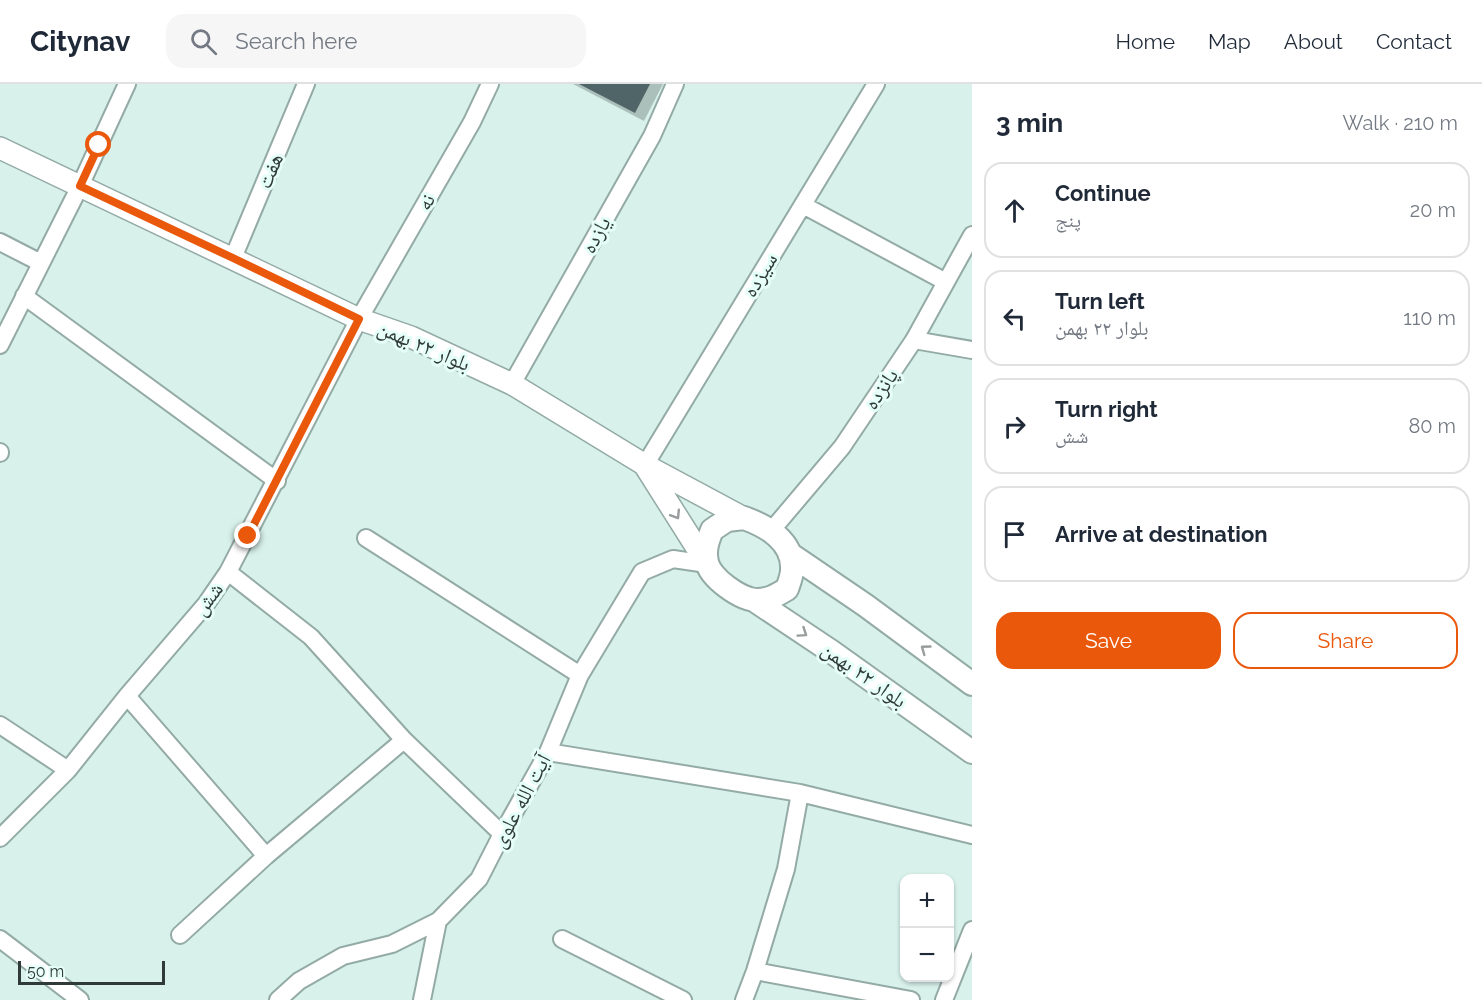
<!DOCTYPE html>
<meta charset="utf-8">
<style>
:root{--surface:#fff;--page:#f6f6f7;--text:#1f2937;--muted:#747a83;--line:#e0e1e3;--accent:#ea580c}
body{margin:0;font-family:Raleway,"Noto Naskh Arabic",sans-serif;background:var(--page);color:var(--text)}
.controls{position:absolute;right:18px;bottom:18px;display:grid;overflow:hidden;border-radius:12px;box-shadow:0 2px 4px #0004}
.controls button{width:54px;height:54px;display:grid;place-items:center;padding:0;border:0;border-bottom:2px solid var(--line);background:var(--surface);color:var(--text);font:30px sans-serif}
.scale{position:absolute;left:18px;bottom:15px;width:147px;box-sizing:border-box;padding-left:6px;border:3px solid #303a38;border-top:0;font-size:16px;line-height:21px;white-space:nowrap;color:#303a38;-webkit-text-stroke:4px #e5fef8;paint-order:stroke}
.stop{position:absolute;width:18px;height:18px;margin:-14px;border:4px solid #ea580c;border-radius:50%;background:#fff}
.stop.end{background:#ea580c;border-color:#fff;box-shadow:0 2px 6px #0008}
.list{margin:0;padding:0;list-style:none}
h2{display:flex;justify-content:space-between;align-items:center;height:78px;margin:0;padding:0 24px;font-size:26px}
h2 small{font-size:20px;font-weight:400;color:var(--muted)}
.list li{display:grid;grid-template-columns:39px 1fr auto;gap:18px;align-items:center;box-sizing:border-box;height:96px;margin:0 12px 12px;padding:0 12px;border:2px solid var(--line);border-radius:18px}
.list b{display:block;font-size:22px;white-space:nowrap}
.list p{margin:0;font-size:20px;white-space:nowrap;color:var(--muted)}
.list em{font-size:20px;font-style:normal;color:var(--muted)}
.actions{display:flex;gap:12px;padding:18px 24px}
.actions a{flex:1;padding:14px 0;border:2px solid var(--accent);border-radius:18px;text-align:center;font-size:21px;color:var(--accent)}
.actions .main{background:var(--accent);color:#fff}
.icon{flex:none;width:33px;height:33px;fill:none;stroke:currentColor;stroke-width:2;stroke-linecap:round;stroke-linejoin:round}
.map{position:relative;flex:none;width:972px;height:916px;overflow:hidden}
header{display:flex;align-items:center;gap:36px;box-sizing:border-box;height:84px;padding:0 30px;background:var(--surface);border-bottom:2px solid var(--line)}
header strong{font-size:28px}
nav{display:flex;gap:33px;margin-inline-start:auto;font-size:21px}
.search{width:420px;height:54px;background:var(--page);display:flex;align-items:center;gap:15px;box-sizing:border-box;padding:0 21px;border-radius:18px;color:var(--muted);font-size:22px}
main{display:flex}
aside{flex:1;background:var(--surface)}
.map>svg:first-child{display:block}
.shadow{fill:#0003}
.building{fill:#4f6567}
.lines{fill:none;stroke-linecap:round;stroke-linejoin:round}
.minor-casing{stroke:#93aaa5;stroke-width:20}
.tertiary-casing{stroke:#93aaa5;stroke-width:24}
.secondary-casing{stroke:#93aaa5;stroke-width:26}
.minor{stroke:#fff;stroke-width:16}
.tertiary{stroke:#fff;stroke-width:21}
.secondary{stroke:#fff;stroke-width:22}
.oneway{stroke:#989c9c}
.route{stroke:#ea580c;stroke-width:8}
.labels{text-anchor:middle;stroke-width:6;stroke-linejoin:round;paint-order:stroke}
.street-label{font-size:21px;fill:#303a38;stroke:#e5fef8}
</style>
<header>
<strong>Citynav</strong>
<div class="search"><svg class="icon" aria-label="search" viewBox="0 0 24 24"><circle cx="10" cy="10" r="6"/><path d="M15 15l6 6"/></svg>Search here</div>
<nav><a>Home</a><a>Map</a><a>About</a><a>Contact</a></nav>
</header>
<main>
<div class="map">
<svg width="972" height="916" viewBox="0 0 972 916">
<rect width="100%" height="100%" fill="#d8f1ea"/>
<path class="shadow" d="M 573,0 L 663,0 L 644,37 Z"/>
<path class="building" d="M 579,0 L 650,0 L 635,29 Z"/>
<g class="lines">
<g class="minor-casing">
<path id="minor" d="M 803,121 L 946,198
M 0,158 L 41,179
M 233,174 L 306,0
M 24,212 L 277,397
M 914,256 L 972,266
M 0,261 L 80,102 L 127,0
M 512,300 L 652,52 L 675,0
M 0,368 L 0,369
M 645,381 L 876,0
M 771,447 L 842,363 L 914,256 L 972,151
M 366,454 L 580,591
M 228,488 L 311,553 L 404,656
M 127,612 L 266,772 L 404,656 L 502,750
M 0,641 L 68,686
M 548,668 L 800,709 L 972,751
M 0,754 L 68,686 L 127,612 L 206,520 L 228,488 L 359,235 L 472,38 L 490,0
M 180,851 L 266,772
M 0,855 L 80,916
M 562,855 L 683,916
M 755,887 L 911,916
M 278,916 L 299,897 L 343,872 L 392,860 L 438,837 L 479,795 L 502,750 L 548,668 L 580,591 L 642,488 L 673,475 L 707,480
M 422,916 L 438,837
M 744,916 L 755,887 L 786,785 L 800,709
M 944,916 L 972,846"/>
</g>
<g class="tertiary-casing">
<path id="tertiary" d="M 0,64 L 359,235 L 411,253 L 512,300 L 645,381 L 744,434
M 645,382 L 707,480"/>
</g>
<g class="secondary-casing">
<path id="secondary" d="M 744,434 C 767,442 794,458 792,486 C 792,492 789,499 787,505 C 777,511 769,516 757,516 C 741,516 710,494 707,478 C 704,466 708,456 712,446 L 727,436 Z
M 790,470 L 865,521 L 972,600
M 754,516 L 832,568 L 972,668"/>
</g>
<use href="#minor" class="minor"/>
<use href="#tertiary" class="tertiary"/>
<use href="#secondary" class="secondary"/>
</g>
<defs><path id="oneway-chevron" d="M-2-3.5L2.5 0L-2 3.5" fill="none" stroke-width="1.6" stroke-linecap="round" stroke-linejoin="round" transform="scale(1.5)"/></defs>
<g class="oneway">
<use href="#oneway-chevron" transform="translate(676 431) rotate(58)"/>
<use href="#oneway-chevron" transform="translate(803 549) rotate(34)"/>
<use href="#oneway-chevron" transform="translate(925 565) rotate(-144)"/>
</g>
<g class="lines">
<path class="route" d="M 99,61 L 80,102 L 233,174 L 359,235 L 248,452"/>
</g>
<g class="labels">
<g class="street-label">
<text transform="translate(270 87) rotate(-67)" y="7">هفت</text>
<text transform="translate(426 118) rotate(-60)" y="7">نه</text>
<text transform="translate(596 151) rotate(-61)" y="7">یازده</text>
<text transform="translate(760 191) rotate(-59)" y="7">سیزده</text>
<text transform="translate(424 262) rotate(23)" y="7">بلوار ۲۲ بهمن</text>
<text transform="translate(881 305) rotate(-56)" y="7">پانزده</text>
<text transform="translate(208 515) rotate(-53)" y="7">شش</text>
<text transform="translate(864 591) rotate(35)" y="7">بلوار ۲۲ بهمن</text>
<text transform="translate(521 717) rotate(-62)" y="7">آیت الله علوی</text>
</g>
</g>
</svg>
<div class="controls">
<button>+</button>
<button>−</button>
</div>
<div class="scale">50 m</div>
<div class="stop" style="left:99px;top:61px"></div>
<div class="stop end" style="left:248px;top:452px"></div>
</div>
<aside>
<h2>3 min<small>Walk · 210 m</small></h2>
<ul class="list">
<li><svg class="icon" aria-label="ahead" viewBox="0 0 24 24"><path d="M12 20V5M6 11l6-6 6 6"/></svg><div><b>Continue</b><p>پنج</p></div><em>20 m</em></li>
<li><svg class="icon" aria-label="left" viewBox="0 0 24 24"><path d="M17 20v-9H6M10 6l-5 5 5 5"/></svg><div><b>Turn left</b><p>بلوار ۲۲ بهمن</p></div><em>110 m</em></li>
<li><svg class="icon" aria-label="right" viewBox="0 0 24 24"><path d="M7 20v-9h11M14 6l5 5-5 5"/></svg><div><b>Turn right</b><p>شش</p></div><em>80 m</em></li>
<li><svg class="icon" aria-label="arrive" viewBox="0 0 24 24"><path d="M6 21V4h12l-3 4 3 4H6"/></svg><div><b>Arrive at destination</b></div></li>
</ul>
<div class="actions"><a class="main">Save</a><a>Share</a></div>
</aside>
</main>
